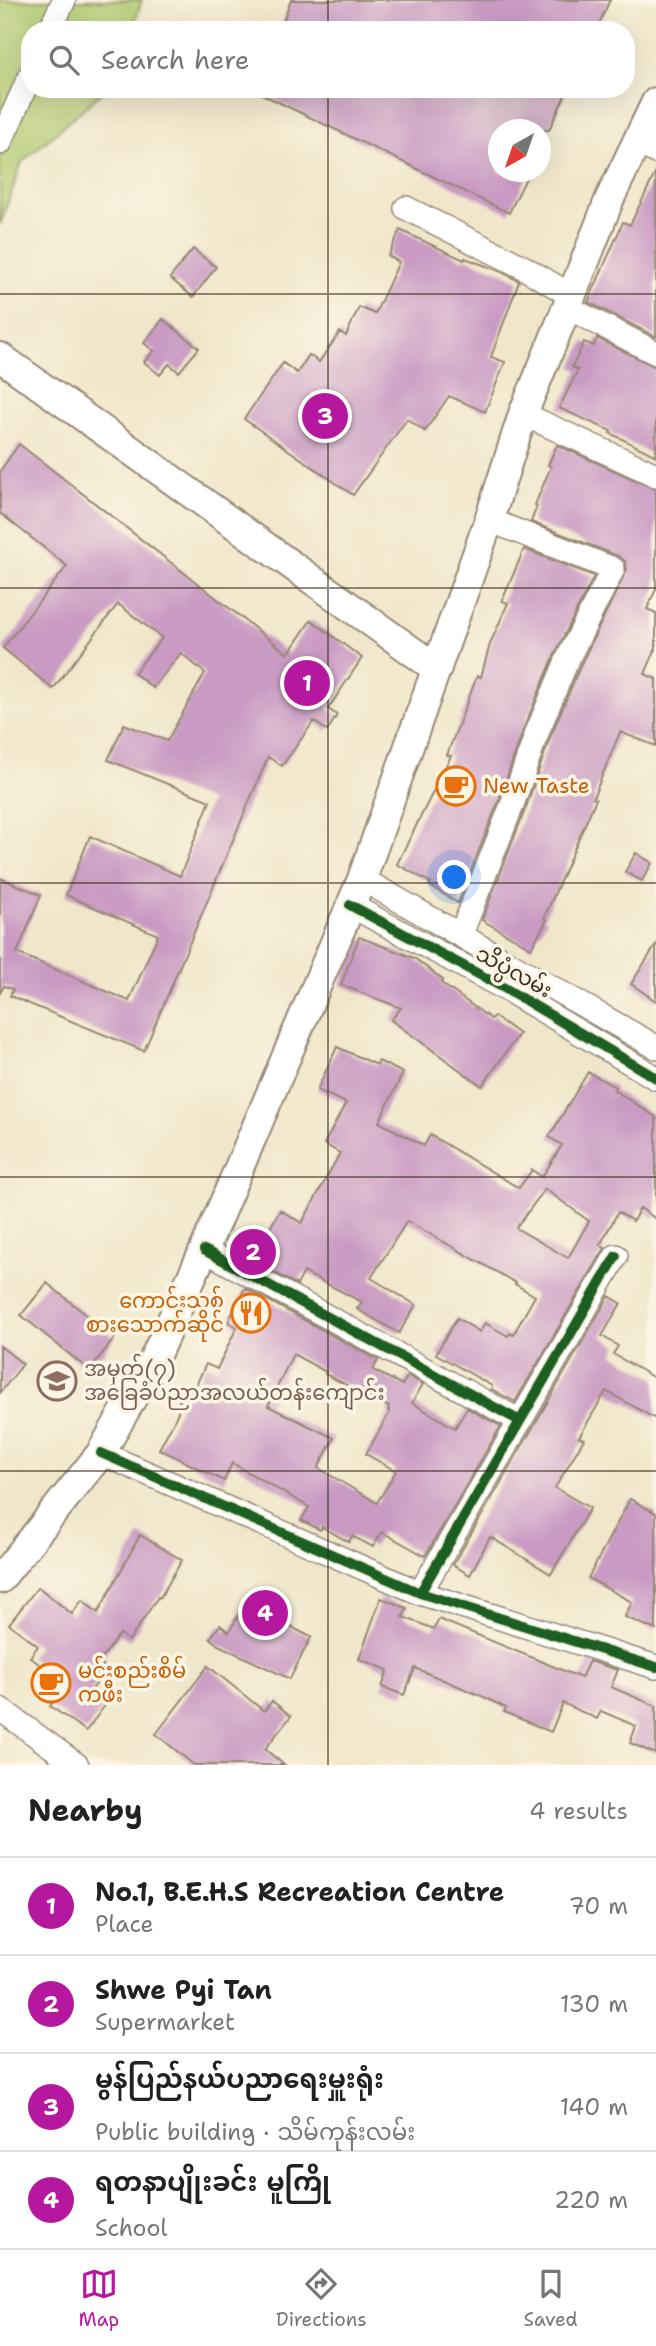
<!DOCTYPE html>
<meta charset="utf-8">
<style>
:root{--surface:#fff;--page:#f6f6f6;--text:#222;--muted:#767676;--line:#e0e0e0;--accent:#b5179e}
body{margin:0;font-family:"Shantell Sans","Noto Sans Myanmar",sans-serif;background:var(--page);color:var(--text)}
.compass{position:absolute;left:488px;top:119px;width:63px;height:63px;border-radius:50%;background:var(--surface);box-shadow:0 7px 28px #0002;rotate:220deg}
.you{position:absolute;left:455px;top:878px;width:24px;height:24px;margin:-18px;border:5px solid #fff;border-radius:50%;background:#1a73e8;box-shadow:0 0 0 10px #1a73e833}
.badge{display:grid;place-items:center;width:46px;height:46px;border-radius:50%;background:var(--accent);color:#fff;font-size:23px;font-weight:700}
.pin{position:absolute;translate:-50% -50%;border:4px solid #fff;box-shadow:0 2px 7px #0006}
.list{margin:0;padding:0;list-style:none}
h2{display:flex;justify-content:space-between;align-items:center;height:91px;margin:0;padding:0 28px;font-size:30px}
h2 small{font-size:23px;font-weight:400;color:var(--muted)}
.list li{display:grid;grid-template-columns:46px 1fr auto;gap:21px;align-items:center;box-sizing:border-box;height:98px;padding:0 28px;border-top:2px solid var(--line)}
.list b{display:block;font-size:26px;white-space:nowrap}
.list p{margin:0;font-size:23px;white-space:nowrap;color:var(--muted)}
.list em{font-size:23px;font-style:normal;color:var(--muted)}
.icon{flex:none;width:38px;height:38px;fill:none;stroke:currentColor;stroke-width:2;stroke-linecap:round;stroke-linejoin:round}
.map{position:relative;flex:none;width:656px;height:1765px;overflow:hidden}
.search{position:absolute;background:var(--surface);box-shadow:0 7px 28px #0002;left:21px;right:21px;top:21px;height:77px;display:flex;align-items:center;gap:18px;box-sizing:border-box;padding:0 24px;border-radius:28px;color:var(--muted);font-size:26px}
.sheet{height:483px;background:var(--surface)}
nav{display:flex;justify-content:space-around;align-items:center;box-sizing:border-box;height:98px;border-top:2px solid var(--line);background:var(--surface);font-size:19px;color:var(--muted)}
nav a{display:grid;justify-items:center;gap:4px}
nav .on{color:var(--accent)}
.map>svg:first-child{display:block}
.green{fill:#b0c96e;stroke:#767a46;stroke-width:2}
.building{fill:#c99ac3;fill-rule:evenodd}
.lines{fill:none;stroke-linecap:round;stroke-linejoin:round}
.minor-casing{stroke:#968874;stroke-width:26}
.major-casing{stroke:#968874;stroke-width:32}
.minor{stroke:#fff;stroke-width:23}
.major{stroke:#fff;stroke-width:28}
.cycleway-casing{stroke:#fcf5e5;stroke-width:15}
.cycleway{stroke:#1b5e20;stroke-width:10}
.grid{fill:none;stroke:#3b2a1e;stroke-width:2;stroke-opacity:0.55}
.labels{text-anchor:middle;stroke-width:7;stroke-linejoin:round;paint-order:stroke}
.food-label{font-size:21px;fill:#c56008;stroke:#fcf5e5;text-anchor:start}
.street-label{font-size:21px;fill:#3b2a1e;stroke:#fcf5e5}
.education-label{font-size:21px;fill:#785e54;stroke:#fcf5e5;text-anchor:start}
</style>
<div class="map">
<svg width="656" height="1765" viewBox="0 0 656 1765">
<rect width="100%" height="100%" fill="#fcf5e5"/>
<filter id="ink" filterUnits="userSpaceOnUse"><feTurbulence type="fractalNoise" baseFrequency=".0143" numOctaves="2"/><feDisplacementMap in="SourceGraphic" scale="14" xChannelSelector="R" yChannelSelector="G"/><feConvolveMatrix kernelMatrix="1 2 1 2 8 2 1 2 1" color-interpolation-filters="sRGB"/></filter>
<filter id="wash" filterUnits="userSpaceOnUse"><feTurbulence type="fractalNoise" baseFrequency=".00686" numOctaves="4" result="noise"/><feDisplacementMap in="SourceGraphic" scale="28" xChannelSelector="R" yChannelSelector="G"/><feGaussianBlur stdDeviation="1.57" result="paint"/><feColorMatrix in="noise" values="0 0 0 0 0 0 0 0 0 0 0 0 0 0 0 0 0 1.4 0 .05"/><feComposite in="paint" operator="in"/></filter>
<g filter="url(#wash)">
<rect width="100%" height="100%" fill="#f0e7cb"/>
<path class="green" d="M 0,0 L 142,0 L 132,30 L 30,30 L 30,89 L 106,89 L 22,162 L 0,225 Z"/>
<g id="blocks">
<path class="building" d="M 291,0 L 610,0 L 596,30 L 280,30 Z
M 251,89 L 568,89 L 549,130 L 499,130 L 499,172 L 529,172 L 509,213 Z
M 656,172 L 656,337 L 588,302 L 623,222 L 630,225 Z
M 400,230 L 464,260 L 465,258 L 502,272 L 519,281 L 491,357 L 505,362 L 485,412 L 449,396 L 425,431 L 407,419 L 353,495 L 244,419 L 283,363 L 297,373 L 309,355 L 319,362 L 340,332 L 346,336 L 359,307 L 375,314 L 399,262 L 388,256 Z
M 193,249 L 216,267 L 193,297 L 170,278 Z
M 163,319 L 199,348 L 179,372 L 169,364 L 160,375 L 144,362 L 154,351 L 144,343 Z
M 597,338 L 656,367 L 656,456 L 610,433 L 611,431 L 559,408 L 578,370 L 572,367 L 584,342 L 594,346 Z
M 19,444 L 288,654 L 311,620 L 362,658 L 328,709 L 337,715 L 327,731 L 314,721 L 282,766 L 268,757 L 144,1051 L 10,996 L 13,989 L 4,986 L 0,993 L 0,878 L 41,895 L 17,953 L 129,1001 L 158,935 L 66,895 L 90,836 L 180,876 L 210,801 L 108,760 L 124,724 L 167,741 L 205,673 L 181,653 L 153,688 L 134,673 L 162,638 L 118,604 L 53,689 L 3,648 L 67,566 L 0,513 L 0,471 Z
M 557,445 L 656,489 L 656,589 L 647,609 L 656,613 L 656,648 L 645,674 L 656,679 L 656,746 L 620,732 L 593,798 L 596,799 L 544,918 L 547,920 L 531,948 L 482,920 L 525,810 L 551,735 L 581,664 L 627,569 L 625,561 L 618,556 L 531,522 L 537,506 L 535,505 L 551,466 L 548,465 Z
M 524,549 L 594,576 L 556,652 L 525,725 L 499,800 L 458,903 L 429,885 L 431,883 L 397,864 L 451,756 L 447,755 L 477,676 L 481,677 L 490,644 L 508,603 L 502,601 Z
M 636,853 L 652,863 L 642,881 L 625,872 Z
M 359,937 L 414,958 L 443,980 L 441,983 L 491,1019 L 494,1016 L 519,1034 L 482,1086 L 391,1020 L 401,1008 L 341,985 Z
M 656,945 L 656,1001 L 631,984 Z
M 337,1047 L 377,1065 L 379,1061 L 403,1073 L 379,1122 L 424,1146 L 430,1135 L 519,1188 L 532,1170 L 542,1177 L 562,1145 L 549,1137 L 588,1072 L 615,1087 L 614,1090 L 656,1117 L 656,1219 L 640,1208 L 633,1221 L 618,1212 L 600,1245 L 605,1248 L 515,1402 L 491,1389 L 492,1386 L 436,1354 L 457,1318 L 480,1332 L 485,1323 L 508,1336 L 510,1333 L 513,1335 L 535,1296 L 515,1284 L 516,1283 L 407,1221 L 371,1278 L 416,1305 L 399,1333 L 357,1309 L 362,1302 L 304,1272 L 297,1285 L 257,1263 L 259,1260 L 249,1256 L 259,1236 L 264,1239 L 280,1210 L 302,1223 L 340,1153 L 324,1144 L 346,1103 L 317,1090 ZM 545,1189 L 589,1221 L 568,1258 L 516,1228 Z
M 47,1283 L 115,1338 L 89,1370 L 21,1315 Z
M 245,1288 L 378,1360 L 373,1370 L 402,1385 L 408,1376 L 423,1384 L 412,1403 L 455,1428 L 467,1408 L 501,1426 L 425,1556 L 382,1532 L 373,1547 L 352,1536 L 349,1542 L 322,1527 L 320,1530 L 301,1520 L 309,1507 L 232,1463 L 224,1481 L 159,1449 L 175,1419 L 182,1402 L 179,1401 L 189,1384 L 195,1387 L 206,1364 L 217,1369 L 237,1327 L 228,1322 ZM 293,1354 L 326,1372 L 325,1374 L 389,1407 L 388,1411 L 390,1412 L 366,1454 L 396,1471 L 377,1503 L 318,1468 L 334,1438 L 268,1406 Z
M 609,1296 L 621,1303 L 602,1336 L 618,1346 L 613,1354 L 656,1379 L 656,1419 L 606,1391 L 579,1437 L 584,1439 L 555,1488 L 590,1508 L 551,1574 L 490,1537 L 470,1575 L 453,1565 Z
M 0,1346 L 23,1364 L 0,1393 Z
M 630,1499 L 656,1513 L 656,1630 L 625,1617 L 632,1602 L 588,1578 Z
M 140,1535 L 182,1560 L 160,1598 L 158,1597 L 129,1641 L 120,1634 L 99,1662 L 107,1669 L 91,1691 L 106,1704 L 86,1731 L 50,1706 L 66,1685 L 30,1657 L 38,1646 L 9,1624 L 38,1587 L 72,1614 L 82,1600 L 98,1613 Z
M 251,1593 L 278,1609 L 273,1618 L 311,1637 L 290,1679 L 218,1645 L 210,1638 L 220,1625 L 229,1632 Z
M 381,1598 L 407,1608 L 403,1617 L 434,1629 L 439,1619 L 581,1678 L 589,1661 L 618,1670 L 611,1687 L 656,1706 L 656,1754 L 630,1743 L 636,1726 L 601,1711 L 597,1719 L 563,1703 L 551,1732 L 504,1712 L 506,1708 L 484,1697 L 415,1668 L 404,1695 L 382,1687 L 388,1670 L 359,1659 Z
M 208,1666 L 264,1711 L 272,1701 L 291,1716 L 265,1749 L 284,1765 L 194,1765 L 156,1734 Z"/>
</g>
</g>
<g filter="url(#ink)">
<use href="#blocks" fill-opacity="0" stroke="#968874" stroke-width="2"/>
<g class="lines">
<g class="minor-casing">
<path id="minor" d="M 50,30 L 64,0
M 637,142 L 656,152
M 0,143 L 30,76
M 406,208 L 521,266 L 572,296
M 567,307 L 656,353
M 523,414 L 656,475
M 362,879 L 656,1047
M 350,905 L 508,990 L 656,1078
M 461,934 L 512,805 L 538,730 L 568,658 L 613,569 L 489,520
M 204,1250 L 520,1421
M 101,1453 L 420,1593 L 656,1667
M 420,1593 L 616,1256
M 0,1709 L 77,1765"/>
</g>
<g class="major-casing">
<path id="major" d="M 0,357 L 437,669
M 0,1579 L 101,1453 L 153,1361 L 204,1250 L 362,879 L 489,520 L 523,414 L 567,307 L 610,198 L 656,102"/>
</g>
<use href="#minor" class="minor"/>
<use href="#major" class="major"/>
<g class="cycleway-casing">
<path id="cycleway" d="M 350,905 L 508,990 L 656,1078
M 204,1250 L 520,1421
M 101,1453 L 420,1593 L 656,1667
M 420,1593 L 616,1256"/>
</g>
<use href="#cycleway" class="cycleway"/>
</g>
</g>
<path class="grid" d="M 328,0 L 328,30M 328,89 L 328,1765M 0,294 L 656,294M 0,588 L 656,588M 0,883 L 656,883M 0,1177 L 656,1177M 0,1471 L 656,1471"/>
<defs>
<g id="cafe-ring" transform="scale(2.0125)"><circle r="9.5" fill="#fcf5e5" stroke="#e8710a" stroke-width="1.5"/><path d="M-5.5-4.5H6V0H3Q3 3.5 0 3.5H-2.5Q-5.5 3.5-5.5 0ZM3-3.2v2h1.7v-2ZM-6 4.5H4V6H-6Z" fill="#e8710a"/></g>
<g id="restaurant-ring" transform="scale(2.0125)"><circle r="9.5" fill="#fcf5e5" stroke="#e8710a" stroke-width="1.5"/><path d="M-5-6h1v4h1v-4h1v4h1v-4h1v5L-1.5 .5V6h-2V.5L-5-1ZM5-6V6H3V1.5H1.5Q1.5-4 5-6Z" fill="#e8710a"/></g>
<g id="school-ring" transform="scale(2.0125)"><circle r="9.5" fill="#fcf5e5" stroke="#8d6e63" stroke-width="1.5"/><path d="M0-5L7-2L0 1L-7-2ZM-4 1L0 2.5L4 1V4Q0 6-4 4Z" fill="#8d6e63"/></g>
</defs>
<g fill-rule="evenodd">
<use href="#cafe-ring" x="456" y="786"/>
<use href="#restaurant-ring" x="251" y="1313"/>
<use href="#school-ring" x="57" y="1381"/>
<use href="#cafe-ring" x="51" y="1683"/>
</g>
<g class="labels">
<g class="food-label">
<text x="483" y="793">New Taste</text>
<text x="224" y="1308" text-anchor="end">ကောင်းသစ်<tspan x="224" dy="24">စားသောက်ဆိုင်</tspan></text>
<text x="78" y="1678">မင်းစည်းစိမ်<tspan x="78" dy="24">ကဖီး</tspan></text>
</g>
<g class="street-label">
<text transform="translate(514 972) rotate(29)" y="7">သိပ္ပံလမ်း</text>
</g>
<g class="education-label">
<text x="84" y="1376">အမှတ်(၇)<tspan x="84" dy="24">အခြေခံပညာအလယ်တန်းကျောင်း</tspan></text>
</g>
</g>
</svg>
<svg class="compass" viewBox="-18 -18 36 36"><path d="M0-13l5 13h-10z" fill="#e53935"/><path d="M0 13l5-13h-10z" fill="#767676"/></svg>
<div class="you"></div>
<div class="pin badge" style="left:307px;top:683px">1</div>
<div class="pin badge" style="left:253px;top:1252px">2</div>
<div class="pin badge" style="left:325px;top:416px">3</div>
<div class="pin badge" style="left:265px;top:1613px">4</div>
<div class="search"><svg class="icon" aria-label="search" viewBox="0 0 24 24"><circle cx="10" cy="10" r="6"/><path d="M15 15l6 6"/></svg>Search here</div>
</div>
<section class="sheet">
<h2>Nearby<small>4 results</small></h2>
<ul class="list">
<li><span class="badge">1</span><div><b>No.1, B.E.H.S Recreation Centre</b><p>Place</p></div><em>70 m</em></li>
<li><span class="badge">2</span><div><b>Shwe Pyi Tan</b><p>Supermarket</p></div><em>130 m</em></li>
<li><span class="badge">3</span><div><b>မွန်ပြည်နယ်ပညာရေးမှူးရုံး</b><p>Public building · သိမ်ကုန်းလမ်း</p></div><em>140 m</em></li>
<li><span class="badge">4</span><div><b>ရတနာပျိုးခင်း မူကြို</b><p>School</p></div><em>220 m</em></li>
</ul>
</section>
<nav>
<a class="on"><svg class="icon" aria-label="map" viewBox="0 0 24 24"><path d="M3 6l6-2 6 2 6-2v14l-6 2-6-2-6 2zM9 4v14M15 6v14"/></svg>Map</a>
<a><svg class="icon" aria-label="directions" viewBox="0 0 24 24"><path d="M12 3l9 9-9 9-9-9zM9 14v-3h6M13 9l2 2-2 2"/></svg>Directions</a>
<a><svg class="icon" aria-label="saved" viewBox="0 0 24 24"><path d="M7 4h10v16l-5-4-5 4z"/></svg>Saved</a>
</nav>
